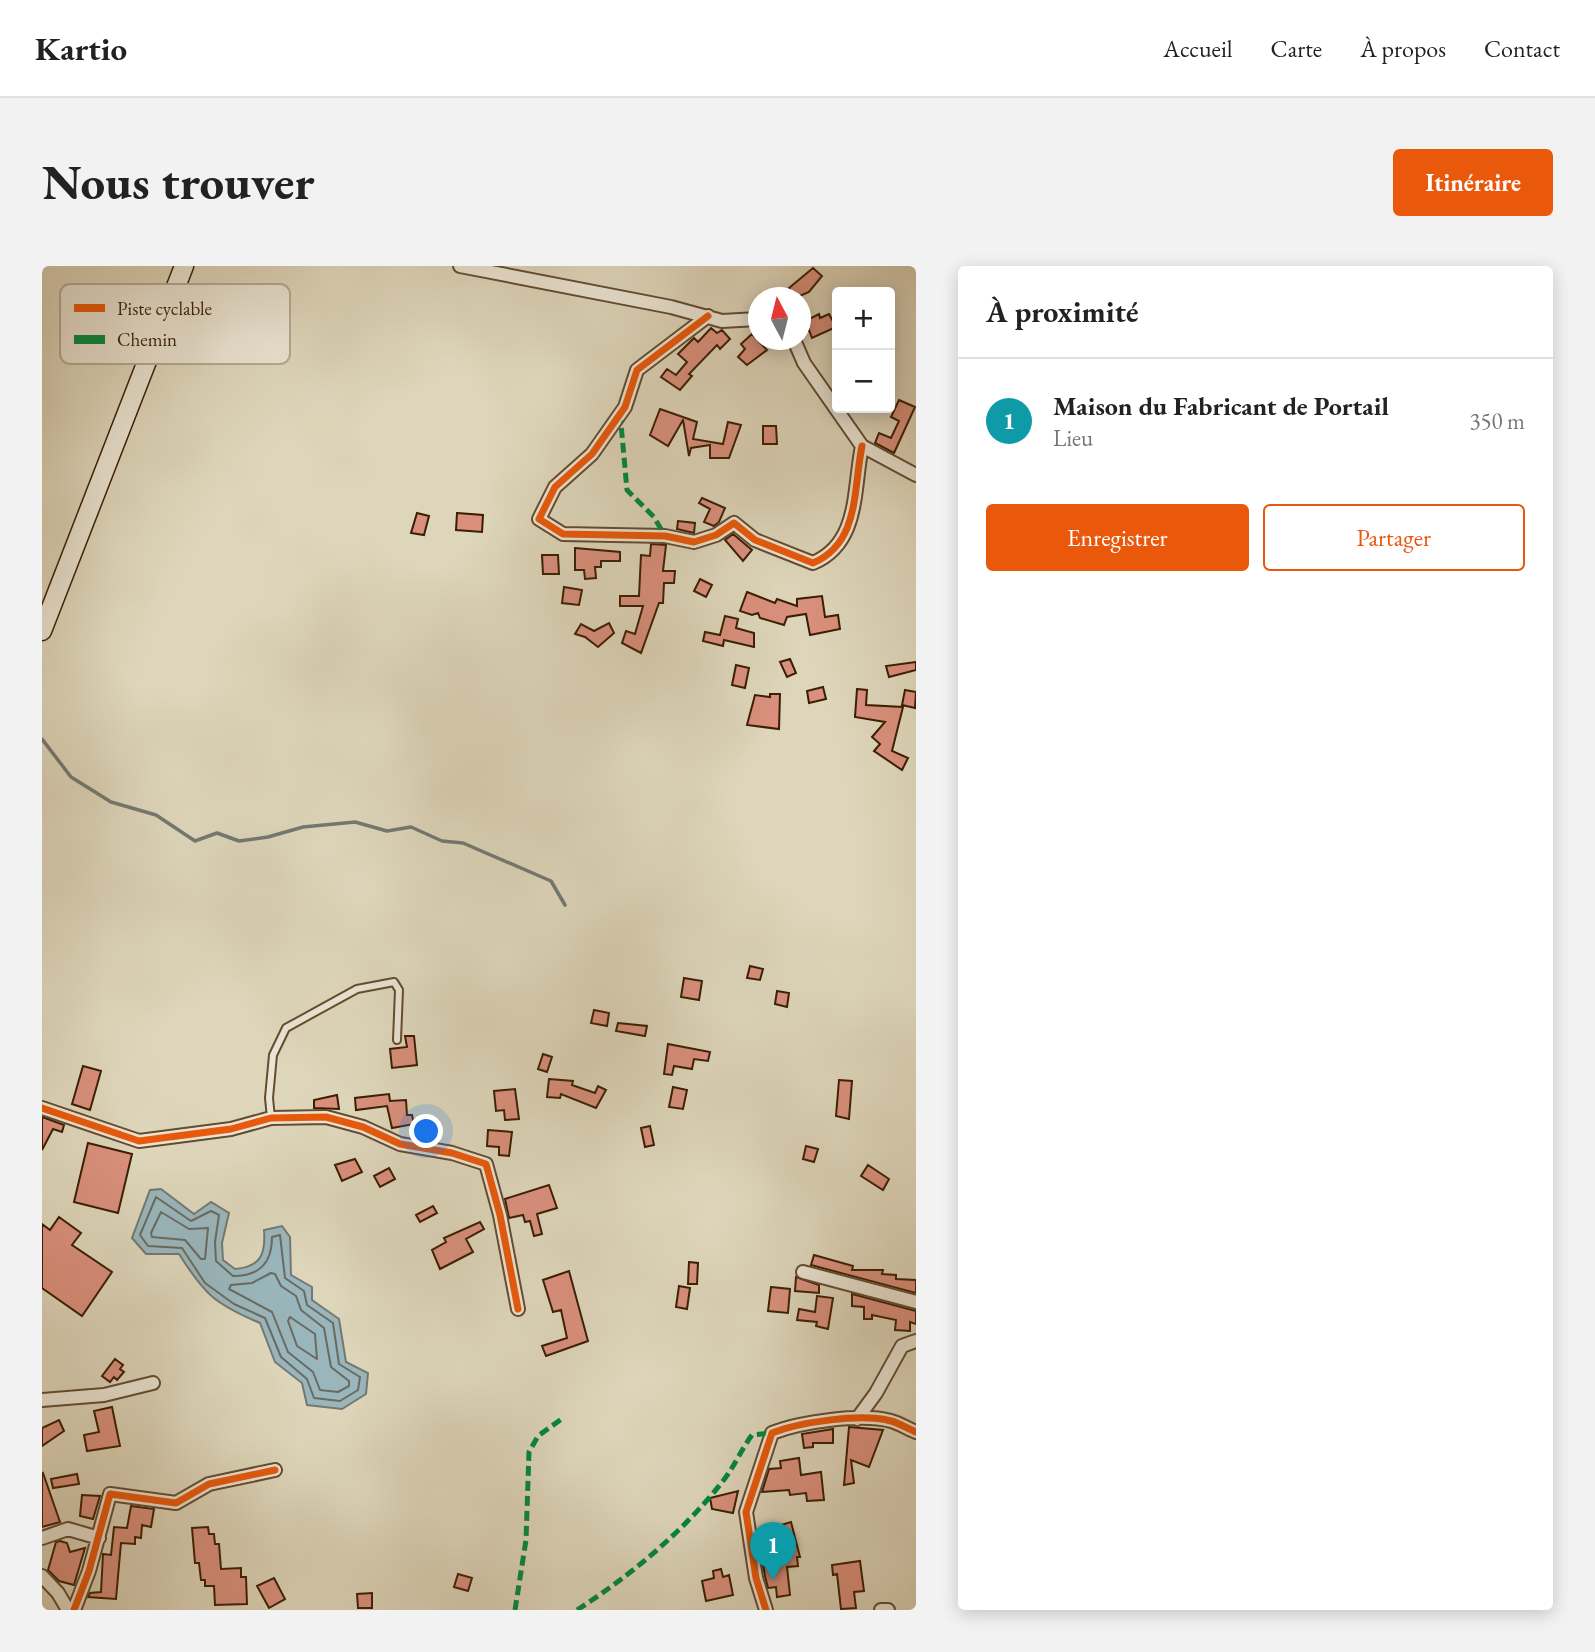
<!DOCTYPE html>
<html lang="fr">
<meta charset="utf-8">
<style>
:root{--surface:#fff;--page:#f2f2f2;--text:#222;--muted:#767676;--line:#e0e0e0;--accent:#ea580c}
body{margin:0;font-family:"EB Garamond",serif;background:var(--page);color:var(--text)}
.controls{position:absolute;right:21px;top:21px;display:grid;overflow:hidden;border-radius:7px;box-shadow:0 4px 18px #0003}
.controls button{width:63px;height:63px;display:grid;place-items:center;padding:0;border:0;border-bottom:2px solid var(--line);background:var(--surface);color:var(--text);font:35px sans-serif}
.compass{position:absolute;left:706px;top:21px;width:63px;height:63px;border-radius:50%;background:var(--surface);box-shadow:0 4px 18px #0003;rotate:353deg}
.you{position:absolute;left:385px;top:866px;width:24px;height:24px;margin:-18px;border:5px solid #fff;border-radius:50%;background:#1a73e8;box-shadow:0 0 0 10px #1a73e833}
.badge{display:grid;place-items:center;width:46px;height:46px;border-radius:50%;background:var(--accent);color:#fff;font-size:23px;font-weight:700}
.pin{position:absolute;translate:-50% -58px;filter:drop-shadow(0 2px 4px #0008)}
.pin::after{content:'';position:absolute;top:37px;width:24px;height:21px;background:inherit;clip-path:polygon(0 0,100% 0,50% 100%)}
.list{margin:0;padding:0;list-style:none}
h2{display:flex;justify-content:space-between;align-items:center;height:91px;margin:0;padding:0 28px;font-size:30px}
h2 small{font-size:23px;font-weight:400;color:var(--muted)}
.list li{display:grid;grid-template-columns:46px 1fr auto;gap:21px;align-items:center;box-sizing:border-box;height:126px;padding:0 28px;border-top:2px solid var(--line)}
.list b{display:block;font-size:26px;white-space:nowrap}
.list p{margin:0;font-size:23px;white-space:nowrap;color:var(--muted)}
.list em{font-size:23px;font-style:normal;color:var(--muted)}
.actions{display:flex;gap:14px;padding:21px 28px}
.actions a{flex:1;padding:16px 0;border:2px solid var(--accent);border-radius:7px;text-align:center;font-size:24px;color:var(--accent)}
.actions .main{background:var(--accent);color:#fff}
.map{position:relative;flex:none;width:874px;height:1344px;overflow:hidden;border-radius:7px}
header{display:flex;align-items:center;gap:42px;box-sizing:border-box;height:98px;padding:0 35px;background:var(--surface);border-bottom:2px solid var(--line)}
header strong{font-size:33px}
nav{display:flex;gap:38px;margin-inline-start:auto;font-size:24px}
.intro{display:flex;align-items:center;justify-content:space-between;box-sizing:border-box;height:168px;padding:0 42px}
h1{margin:0;font-size:49px}
.button{padding:18px 32px;border-radius:7px;background:var(--accent);color:#fff;font-size:24px;font-weight:700}
main{display:flex;gap:42px;padding:0 42px}
aside{flex:1;background:var(--surface);border-radius:7px;box-shadow:0 4px 18px #0003}
.map>svg:first-child{display:block}
.water{fill:#99b6bc;stroke:#737972;stroke-width:2}
.lines{fill:none;stroke-linecap:round;stroke-linejoin:round}
.shore{stroke:#6a6a60;stroke-width:2}
.stream{stroke:#737972;stroke-width:3.5}
.building{fill:#da907d;stroke:#3a1e03;stroke-width:2}
.lane-casing{stroke:#634c31;stroke-width:10}
.street-casing{stroke:#634c31;stroke-width:16}
.secondary-casing{stroke:#3a1e03;stroke-width:21}
.lane{stroke:#eae4d3;stroke-width:6}
.street{stroke:#eae4d3;stroke-width:12}
.secondary{stroke:#eae4d3;stroke-width:18}
.quiet{stroke:#00873e;stroke-width:5;stroke-dasharray:10 5;stroke-linecap:butt}
.cycleway-casing{stroke:#eae4d3;stroke-width:11}
.cycleway{stroke:#e8590c;stroke-width:7}
.key{fill:#eae4d3;stroke:#b5a995;stroke-width:2}
.key-label{font-size:19px;fill:#3a1e03}
</style>
<header>
<strong>Kartio</strong>
<nav><a>Accueil</a><a>Carte</a><a>À propos</a><a>Contact</a></nav>
</header>
<div class="intro"><h1>Nous trouver</h1><a class="button">Itinéraire</a></div>
<main>
<div class="map">
<svg width="874" height="1344" viewBox="0 0 874 1344">
<rect width="100%" height="100%" fill="#ded6bb"/>
<filter id="stains"><feTurbulence type="fractalNoise" baseFrequency=".00286" numOctaves="4"/><feColorMatrix values="0 0 0 0 .2 0 0 0 0 .09 0 0 0 0 .02 0 0 0 .5 -.17"/></filter>
<radialGradient id="worn" r=".72"><stop offset=".6" stop-color="#630" stop-opacity="0"/><stop offset="1" stop-color="#630" stop-opacity=".3"/></radialGradient>
<path class="water" d="M 119,923 L 152,948 L 169,936 L 187,947 L 180,977 L 181,994 L 193,1003 C 218,1001 224,989 222,964 L 240,960 L 248,971 L 249,1009 L 270,1021 L 270,1034 L 297,1053 L 304,1096 L 326,1107 L 324,1128 L 300,1143 L 265,1139 L 260,1117 L 233,1096 L 218,1057 C 173,1038 163,1029 137,988 L 104,988 L 90,972 L 108,924 Z"/>
<g class="lines">
<path class="shore" d="M 114,931 L 149,955 L 169,945 L 177,949 L 173,976 L 174,995 L 191,1010 C 218,1010 230,997 230,971 L 238,969 L 243,1012 L 262,1025 L 265,1039 L 291,1057 L 297,1098 L 318,1111 L 316,1124 L 298,1135 L 272,1132 L 265,1113 L 239,1091 L 223,1052 L 192,1038 L 163,1017 L 140,982 L 106,980 L 98,969 Z
M 119,946 L 147,963 L 166,962 L 163,993 L 159,993 L 143,974 L 110,971 L 109,967 Z
M 229,1007 L 233,1008 L 239,1020 L 254,1030 L 259,1044 L 282,1062 L 289,1101 L 307,1115 L 307,1120 L 296,1126 L 278,1124 L 271,1106 L 246,1086 L 230,1046 L 187,1023 L 189,1019 L 210,1017 Z
M 248,1051 L 273,1068 L 275,1093 L 255,1080 L 246,1055 Z"/>
<path class="stream" d="M 0,473 L 29,511 L 69,536 L 114,549 L 153,575 L 175,567 L 197,575 L 226,571 L 261,561 L 313,556 L 345,565 L 369,561 L 400,575 L 421,577 L 509,615 L 523,639"/>
</g>
<path class="building" d="M 771,2 L 780,10 L 767,26 L 753,32 L 747,22 Z
M 777,48 L 778,52 L 787,48 L 794,61 L 770,72 L 767,64 L 759,69 L 759,57 Z
M 669,62 L 675,67 L 680,64 L 688,73 L 678,83 L 675,79 L 647,108 L 650,110 L 638,124 L 619,111 L 625,103 L 634,109 L 645,96 L 636,88 L 652,72 L 656,76 Z
M 710,68 L 725,84 L 705,99 L 696,91 L 703,83 L 699,78 Z
M 857,134 L 873,141 L 852,187 L 833,177 L 837,167 L 849,172 L 857,155 L 849,151 Z
M 618,143 L 655,156 L 651,173 L 681,178 L 686,156 L 699,159 L 687,192 L 668,192 L 668,179 L 649,182 L 647,190 L 641,154 L 626,180 L 608,169 Z
M 721,160 L 734,160 L 735,178 L 721,178 Z
M 660,232 L 683,242 L 677,256 L 672,260 L 662,256 L 668,243 L 657,237 Z
M 375,247 L 387,250 L 382,269 L 369,267 Z
M 415,247 L 441,249 L 440,266 L 414,264 Z
M 636,255 L 653,257 L 652,267 L 635,263 Z
M 691,268 L 710,284 L 701,295 L 683,274 Z
M 609,278 L 624,279 L 621,305 L 633,305 L 632,317 L 622,317 L 621,337 L 617,337 L 599,387 L 580,377 L 584,365 L 593,368 L 601,340 L 578,340 L 578,330 L 597,330 L 599,289 L 608,290 Z
M 533,282 L 578,286 L 578,295 L 559,295 L 559,301 L 553,301 L 554,312 L 543,313 L 542,304 L 533,304 Z
M 500,289 L 516,289 L 517,308 L 501,308 Z
M 658,313 L 670,319 L 664,331 L 652,325 Z
M 522,321 L 540,324 L 537,339 L 520,337 Z
M 705,326 L 733,337 L 735,333 L 755,340 L 755,333 L 780,330 L 783,351 L 796,349 L 798,363 L 768,369 L 764,348 L 745,351 L 742,359 L 718,352 L 716,347 L 710,349 L 698,345 Z
M 683,350 L 696,353 L 694,362 L 712,367 L 712,381 L 682,374 L 681,380 L 661,375 L 663,366 L 678,369 Z
M 567,357 L 572,367 L 556,381 L 543,371 L 533,368 L 539,358 L 552,365 Z
M 748,393 L 754,407 L 745,411 L 738,396 Z
M 874,396 L 874,404 L 847,411 L 844,400 Z
M 694,399 L 707,402 L 703,422 L 690,419 Z
M 781,421 L 784,433 L 767,437 L 765,425 Z
M 815,423 L 825,424 L 824,439 L 861,441 L 850,485 L 866,492 L 860,504 L 832,485 L 838,478 L 830,471 L 843,456 L 813,451 Z
M 863,424 L 874,426 L 873,442 L 860,439 Z
M 728,428 L 738,428 L 737,463 L 705,459 L 713,429 L 728,431 Z
M 708,700 L 721,703 L 718,714 L 705,712 Z
M 642,712 L 660,715 L 657,734 L 639,731 Z
M 735,725 L 747,727 L 745,741 L 733,738 Z
M 552,744 L 567,747 L 565,760 L 549,757 Z
M 576,757 L 605,760 L 603,770 L 574,765 Z
M 363,770 L 372,770 L 375,799 L 350,802 L 348,783 L 365,781 Z
M 626,778 L 668,786 L 666,795 L 652,793 L 650,803 L 632,800 L 630,809 L 622,808 Z
M 501,788 L 510,791 L 505,806 L 496,803 Z
M 41,800 L 59,805 L 48,844 L 30,838 Z
M 507,813 L 531,815 L 530,819 L 553,827 L 556,820 L 564,824 L 554,842 L 519,828 L 518,832 L 505,831 Z
M 797,814 L 810,815 L 807,853 L 794,850 Z
M 631,821 L 645,824 L 641,843 L 627,841 Z
M 473,823 L 477,853 L 463,854 L 462,844 L 454,845 L 452,825 Z
M 347,828 L 348,835 L 364,834 L 365,849 L 370,849 L 372,858 L 350,862 L 345,840 L 314,844 L 313,832 Z
M 295,829 L 297,843 L 272,842 L 272,834 Z
M 0,851 L 22,859 L 20,866 L 11,863 L 0,884 Z
M 608,860 L 612,879 L 603,881 L 599,862 Z
M 446,864 L 470,866 L 467,890 L 457,889 L 457,881 L 445,880 Z
M 46,877 L 90,888 L 76,947 L 32,936 Z
M 764,880 L 776,883 L 772,896 L 761,893 Z
M 313,893 L 320,906 L 300,915 L 293,899 Z
M 826,899 L 847,913 L 841,924 L 819,910 Z
M 347,902 L 353,913 L 338,921 L 332,910 Z
M 507,919 L 515,942 L 495,948 L 500,968 L 492,970 L 488,955 L 483,956 L 481,949 L 467,952 L 463,933 Z
M 391,940 L 395,947 L 378,956 L 374,949 Z
M 17,951 L 39,967 L 30,979 L 70,1006 L 40,1050 L 0,1022 L 0,958 L 8,964 Z
M 438,956 L 442,963 L 424,973 L 431,986 L 398,1003 L 390,984 L 404,976 L 402,972 Z
M 772,989 L 811,1000 L 810,1004 L 841,1004 L 840,1008 L 854,1009 L 854,1013 L 874,1014 L 874,1027 L 769,999 Z
M 647,996 L 656,997 L 655,1018 L 646,1018 Z
M 527,1005 L 546,1075 L 504,1090 L 500,1080 L 525,1072 L 519,1044 L 511,1046 L 501,1014 Z
M 754,1011 L 777,1019 L 777,1027 L 753,1025 Z
M 637,1020 L 648,1022 L 645,1043 L 634,1041 Z
M 729,1021 L 748,1023 L 746,1047 L 726,1045 Z
M 810,1028 L 874,1045 L 874,1058 L 868,1056 L 868,1065 L 853,1064 L 854,1054 L 830,1049 L 830,1053 L 822,1053 L 822,1041 L 810,1040 Z
M 775,1030 L 791,1032 L 786,1063 L 774,1060 L 775,1056 L 755,1054 L 757,1043 L 773,1046 Z
M 73,1093 L 81,1099 L 78,1103 L 82,1106 L 75,1114 L 72,1111 L 68,1116 L 60,1110 Z
M 70,1141 L 78,1180 L 45,1185 L 42,1169 L 57,1166 L 52,1145 Z
M 17,1154 L 22,1165 L 0,1180 L 0,1162 Z
M 807,1161 L 841,1164 L 827,1201 L 809,1194 L 812,1217 L 802,1219 Z
M 791,1163 L 791,1177 L 771,1177 L 771,1181 L 762,1182 L 760,1168 Z
M 757,1192 L 759,1209 L 779,1206 L 782,1234 L 765,1235 L 764,1227 L 748,1229 L 747,1224 L 720,1226 L 727,1203 L 739,1202 L 738,1195 Z
M 1,1207 L 18,1256 L 0,1261 L 0,1208 Z
M 35,1208 L 37,1218 L 11,1222 L 9,1213 Z
M 696,1225 L 691,1247 L 670,1243 L 668,1232 Z
M 40,1229 L 58,1230 L 51,1253 L 38,1250 Z
M 89,1240 L 112,1243 L 109,1261 L 100,1259 L 99,1272 L 93,1271 L 93,1278 L 79,1277 L 74,1333 L 46,1331 L 48,1327 L 59,1326 L 61,1288 L 69,1289 L 72,1261 L 85,1262 Z
M 749,1256 L 758,1291 L 755,1291 L 756,1300 L 745,1301 L 748,1329 L 735,1331 L 734,1321 L 726,1322 L 723,1310 L 716,1268 L 737,1265 L 736,1260 Z
M 166,1261 L 167,1268 L 172,1268 L 173,1278 L 177,1278 L 179,1303 L 199,1302 L 199,1311 L 204,1311 L 205,1338 L 173,1339 L 172,1320 L 163,1320 L 163,1314 L 159,1314 L 157,1297 L 153,1297 L 150,1262 Z
M 18,1275 L 25,1277 L 28,1286 L 43,1282 L 32,1319 L 17,1315 L 6,1304 L 14,1276 Z
M 818,1295 L 822,1325 L 812,1326 L 814,1342 L 799,1343 L 795,1308 L 791,1309 L 790,1299 Z
M 679,1303 L 681,1311 L 687,1309 L 691,1329 L 664,1335 L 660,1315 L 672,1312 L 671,1305 Z
M 416,1308 L 430,1312 L 426,1325 L 412,1321 Z
M 232,1312 L 243,1333 L 227,1342 L 215,1320 Z
M 330,1327 L 330,1342 L 316,1342 L 315,1328 Z"/>
<g class="lines">
<g class="lane-casing">
<path id="lane" d="M 229,852 L 227,832 L 231,789 L 244,762 L 315,723 L 352,716 L 357,724 L 355,774"/>
</g>
<g class="street-casing">
<path id="street" d="M 418,0 L 629,41 L 680,55 L 716,53
M 666,50 L 595,104 L 583,141 L 550,188 L 513,221 L 497,253 L 521,268 L 623,270 L 652,276 L 674,269 L 692,257 L 713,274 L 771,297 C 818,277 811,224 820,180
M 752,74 L 762,97 L 820,180 L 874,209
M 0,842 L 97,875 L 189,863 L 229,852 L 284,851 L 321,861 L 358,878 L 410,887 L 444,898 L 458,949 L 476,1043
M 761,1006 L 874,1036
M 0,1134 L 62,1129 L 111,1117
M 815,1153 L 834,1127 L 860,1080 L 874,1075
M 0,1272 L 26,1263 L 57,1272
M 0,1310 L 16,1327 L 26,1344
M 32,1344 L 47,1305 L 68,1228 L 134,1237 L 167,1218 L 233,1204
M 724,1344 L 714,1312 L 704,1246 L 730,1167 C 758,1156 819,1147 849,1155 C 857,1157 866,1163 874,1166
M 839,1344 L 846,1344"/>
</g>
<g class="secondary-casing">
<path id="secondary" d="M 0,365 L 142,0"/>
</g>
<use href="#lane" class="lane"/>
<use href="#street" class="street"/>
<use href="#secondary" class="secondary"/>
<path class="quiet" d="M 578,147 L 585,224 L 612,251 L 623,270
M 473,1344 L 484,1274 L 487,1186 L 496,1170 L 521,1152
M 535,1344 C 588,1310 642,1265 681,1215 C 692,1201 699,1184 710,1169 L 730,1167"/>
<g class="cycleway-casing">
<path id="cycleway" d="M 666,50 L 595,104 L 583,141 L 550,188 L 513,221 L 497,253 L 521,268 L 623,270 L 652,276 L 674,269 L 692,257 L 713,274 L 771,297 C 818,277 811,224 820,180
M 0,842 L 97,875 L 189,863 L 229,852 L 284,851 L 321,861 L 358,878 L 410,887 L 444,898 L 458,949 L 476,1043
M 32,1344 L 47,1305 L 68,1228 L 134,1237 L 167,1218 L 233,1204
M 724,1344 L 714,1312 L 704,1246 L 730,1167 C 758,1156 819,1147 849,1155 C 857,1157 866,1163 874,1166"/>
</g>
<use href="#cycleway" class="cycleway"/>
</g>
<rect x="18" y="18" width="230" height="80" rx="10" class="key"/>
<rect x="32" y="38" width="31" height="8" fill="#e8590c"/>
<rect x="32" y="69" width="31" height="9" fill="#00873e"/>
<g class="key-label">
<text x="75" y="49">Piste cyclable</text>
<text x="75" y="80">Chemin</text>
</g>
<rect width="100%" height="100%" filter="url(#stains)"/>
<rect width="100%" height="100%" fill="url(#worn)"/>
</svg>
<div class="controls">
<button>+</button>
<button>−</button>
</div>
<svg class="compass" viewBox="-18 -18 36 36"><path d="M0-13l5 13h-10z" fill="#e53935"/><path d="M0 13l5-13h-10z" fill="#767676"/></svg>
<div class="you"></div>
<div class="pin badge" style="left:731px;top:1314px;background:#0f9aa8">1</div>
</div>
<aside>
<h2>À proximité<small></small></h2>
<ul class="list">
<li><span class="badge" style="background:#0f9aa8">1</span><div><b>Maison du Fabricant de Portail</b><p>Lieu</p></div><em>350 m</em></li>
</ul>
<div class="actions"><a class="main">Enregistrer</a><a>Partager</a></div>
</aside>
</main>
